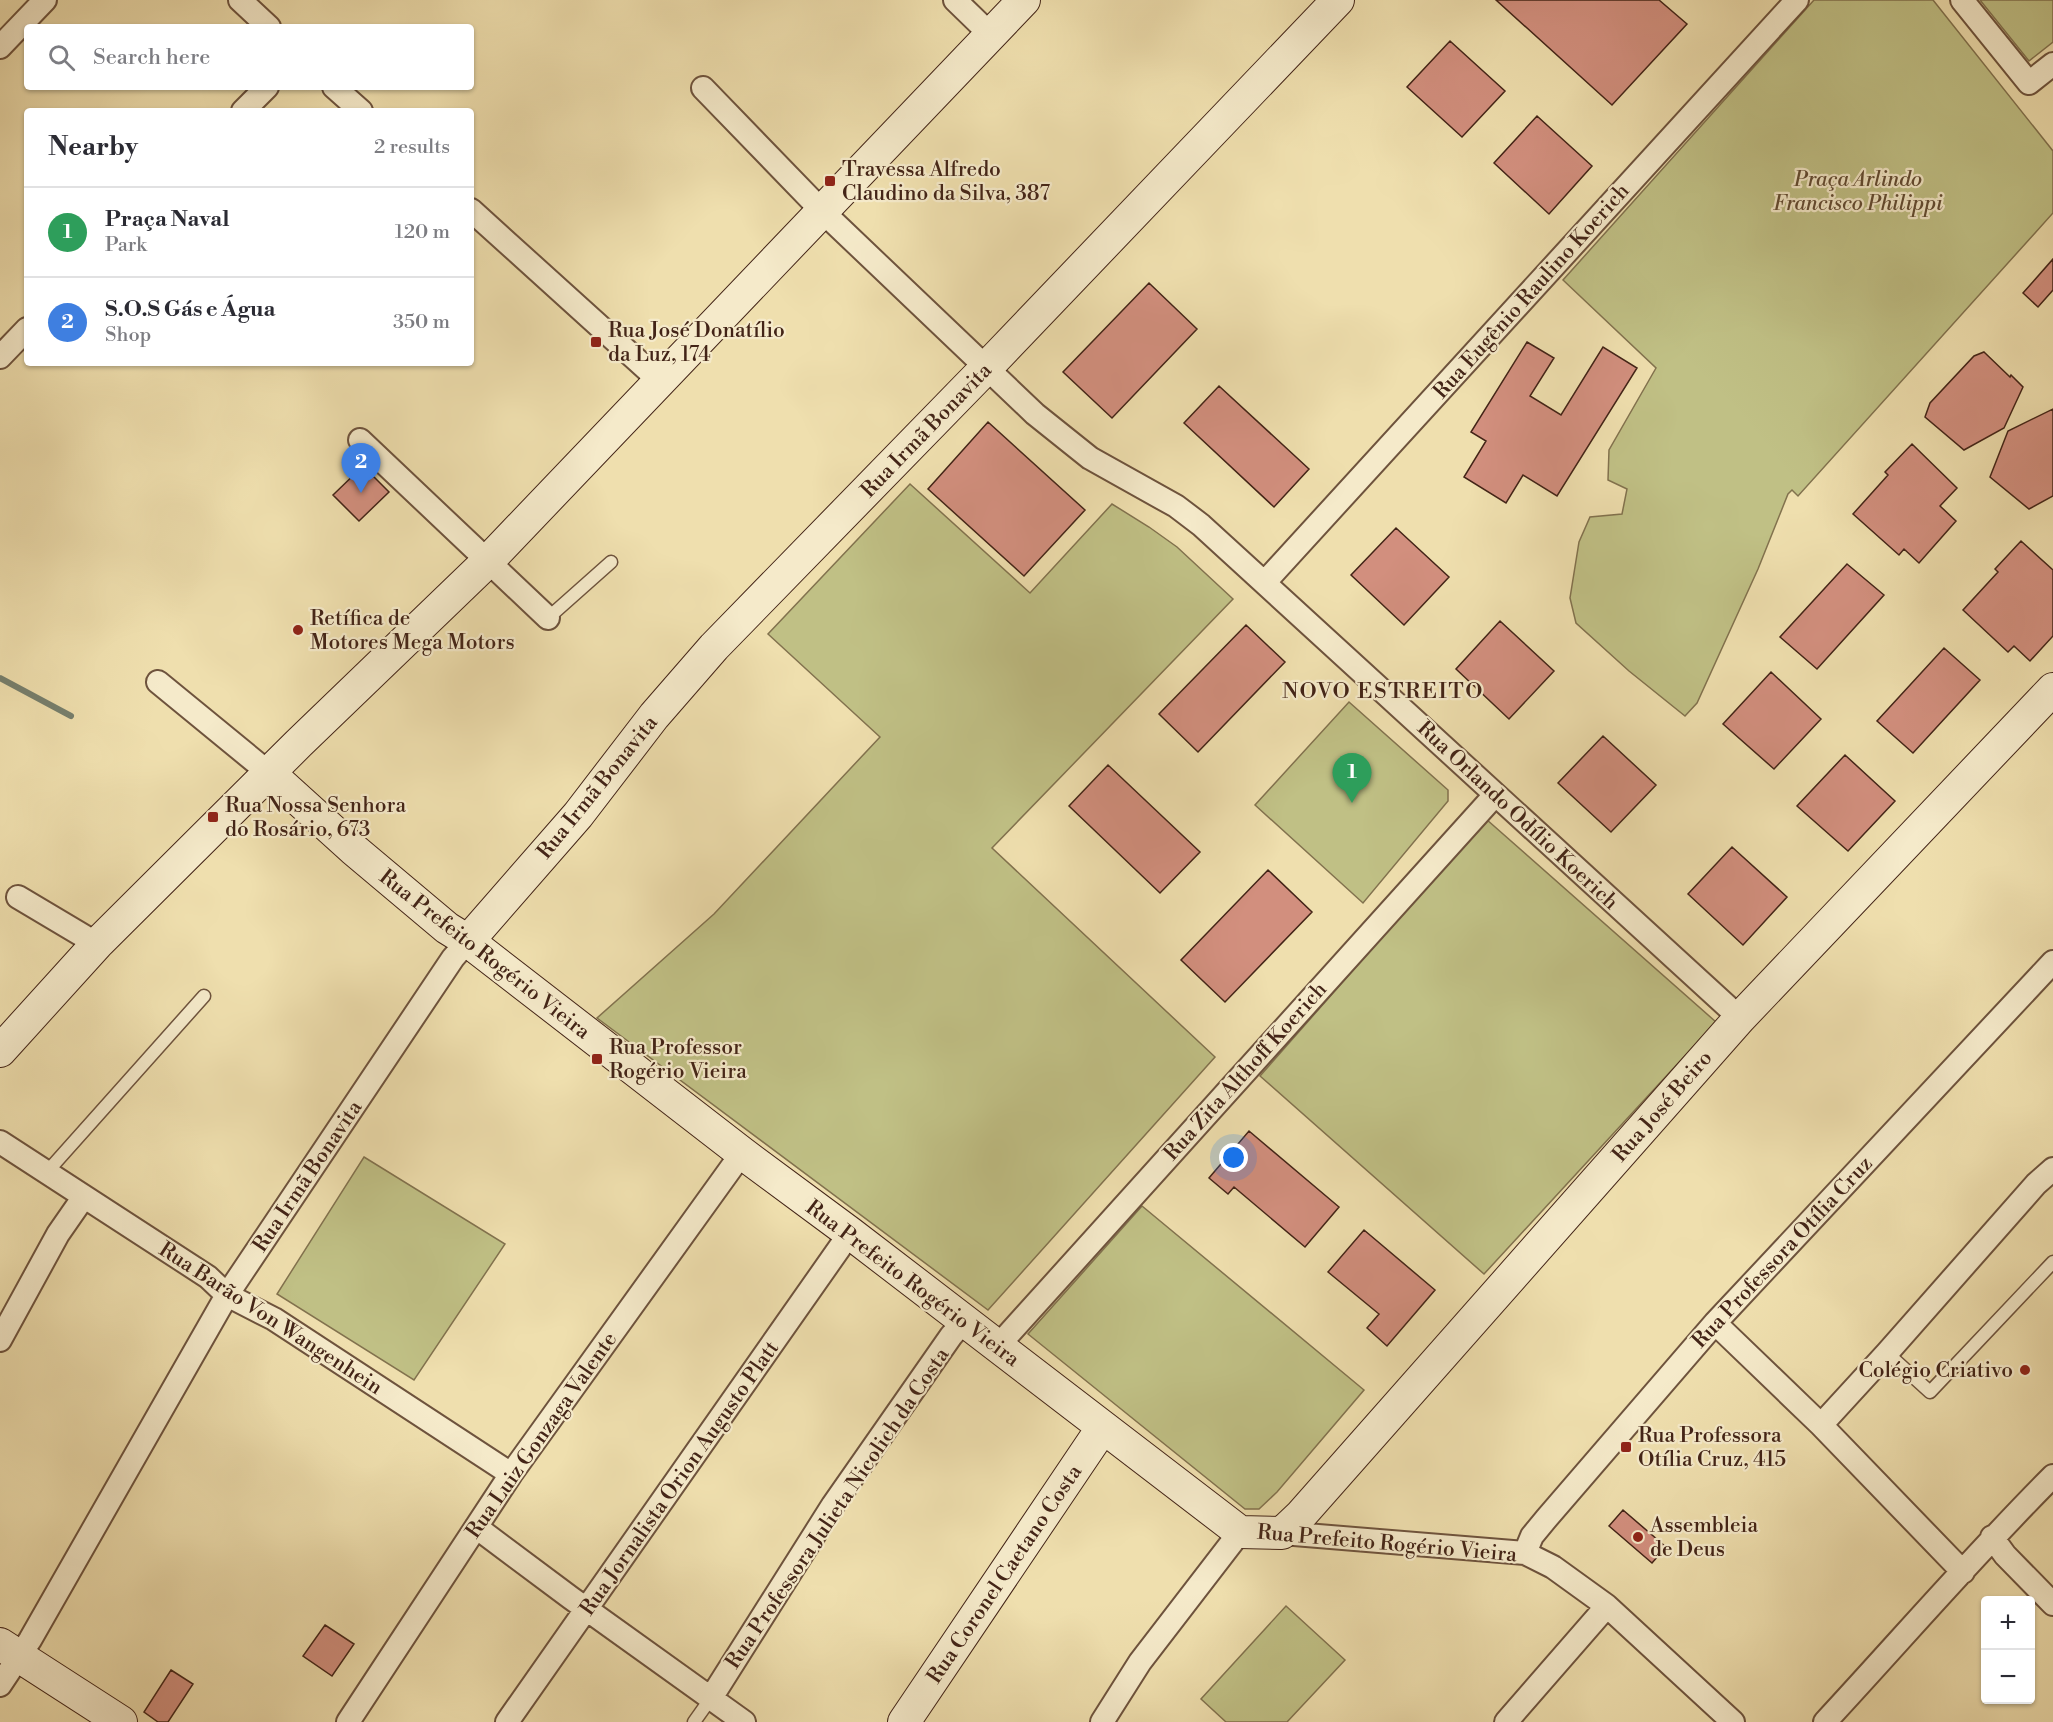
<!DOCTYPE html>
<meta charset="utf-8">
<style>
:root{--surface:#fff;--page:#f2f2f3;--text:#2b2b33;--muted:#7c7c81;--line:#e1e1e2;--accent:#8f2418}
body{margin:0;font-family:"Libre Bodoni",serif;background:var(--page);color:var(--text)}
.controls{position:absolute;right:18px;bottom:18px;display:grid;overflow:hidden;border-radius:6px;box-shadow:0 2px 4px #0004}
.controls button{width:54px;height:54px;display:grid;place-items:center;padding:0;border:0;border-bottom:2px solid var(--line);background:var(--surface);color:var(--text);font:30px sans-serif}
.you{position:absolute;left:1234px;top:1158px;width:21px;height:21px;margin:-15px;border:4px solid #fff;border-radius:50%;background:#1a73e8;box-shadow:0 0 0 9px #1a73e833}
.badge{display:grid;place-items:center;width:39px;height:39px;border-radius:50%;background:var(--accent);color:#fff;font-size:20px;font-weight:700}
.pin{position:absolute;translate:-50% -50px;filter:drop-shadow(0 2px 3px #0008)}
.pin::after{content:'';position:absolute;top:32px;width:21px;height:18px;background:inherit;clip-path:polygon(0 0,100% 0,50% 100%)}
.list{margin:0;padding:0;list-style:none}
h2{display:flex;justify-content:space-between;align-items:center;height:78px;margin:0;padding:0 24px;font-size:26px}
h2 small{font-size:20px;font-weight:400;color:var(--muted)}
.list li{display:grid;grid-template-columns:39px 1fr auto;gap:18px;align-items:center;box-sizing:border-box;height:90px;padding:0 24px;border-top:2px solid var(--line)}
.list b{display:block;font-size:22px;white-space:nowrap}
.list p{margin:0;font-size:20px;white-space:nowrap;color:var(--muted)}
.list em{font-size:20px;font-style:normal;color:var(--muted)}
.icon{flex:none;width:33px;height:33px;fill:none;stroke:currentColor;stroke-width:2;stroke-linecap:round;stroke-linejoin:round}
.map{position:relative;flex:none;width:2053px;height:1722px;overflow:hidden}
.search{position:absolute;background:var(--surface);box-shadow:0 2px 4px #0004;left:24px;top:24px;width:450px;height:66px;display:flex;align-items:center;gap:15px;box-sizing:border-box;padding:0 21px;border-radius:6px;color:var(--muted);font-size:22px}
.panel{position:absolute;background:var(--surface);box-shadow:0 2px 4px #0004;left:24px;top:108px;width:450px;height:258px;border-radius:6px}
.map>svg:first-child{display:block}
.green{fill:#c0c085;stroke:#82724e;stroke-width:1.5}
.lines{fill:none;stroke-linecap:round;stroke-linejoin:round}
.stream{stroke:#77806e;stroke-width:6}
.building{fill:#d28f7e;stroke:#432417;stroke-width:1.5}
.lane-casing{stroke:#6e533d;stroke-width:15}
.street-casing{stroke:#6e533d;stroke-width:26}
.secondary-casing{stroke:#432417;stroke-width:34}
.lane{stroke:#f5eaca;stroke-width:12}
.street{stroke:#f5eaca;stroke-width:22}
.secondary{stroke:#f5eaca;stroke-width:32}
.poi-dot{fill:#8f2418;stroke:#f5eaca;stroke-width:2}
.labels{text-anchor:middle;stroke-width:4.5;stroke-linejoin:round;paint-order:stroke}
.poi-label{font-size:21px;fill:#432417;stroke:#f5eaca;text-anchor:start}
.park-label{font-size:21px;font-style:italic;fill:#624b32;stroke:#f5eaca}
.street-label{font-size:21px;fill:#432417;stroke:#f5eaca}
.neighbourhood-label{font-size:22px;letter-spacing:1.5px;fill:#432417;stroke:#f5eaca}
</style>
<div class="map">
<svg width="2053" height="1722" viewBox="0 0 2053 1722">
<rect width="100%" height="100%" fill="#efdfae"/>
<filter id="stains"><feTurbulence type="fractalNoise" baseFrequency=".00333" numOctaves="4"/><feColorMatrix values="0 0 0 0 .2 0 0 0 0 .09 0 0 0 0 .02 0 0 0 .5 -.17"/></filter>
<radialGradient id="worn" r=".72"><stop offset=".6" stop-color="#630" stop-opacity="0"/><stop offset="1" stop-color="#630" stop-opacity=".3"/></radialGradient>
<path class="green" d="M 1814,0 L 1933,0 L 2053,151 L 2053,213 L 1798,496 L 1792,490 L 1788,494 L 1758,569 L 1697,703 L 1685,716 L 1629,671 L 1576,623 L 1570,598 L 1579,542 L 1590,517 L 1622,514 L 1627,489 L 1608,480 L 1609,450 L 1656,368 L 1563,280 Z
M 1980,0 L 2053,0 L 2053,42 L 2029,61 Z
M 910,484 L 1030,593 L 1112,504 L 1149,527 L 1177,547 L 1233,599 L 992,848 L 1215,1057 L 988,1310 L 597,1018 L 714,914 L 880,737 L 768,634 Z
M 1349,702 L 1448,790 L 1448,801 L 1363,903 L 1255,805 Z
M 1486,819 L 1716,1022 L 1484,1274 L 1260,1076 Z
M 364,1157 L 505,1244 L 414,1380 L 277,1294 Z
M 1142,1206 L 1364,1390 L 1277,1492 L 1259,1509 L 1245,1509 L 1028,1334 Z
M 1286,1606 L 1345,1660 L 1287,1722 L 1226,1722 L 1201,1699 Z"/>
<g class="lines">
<path class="stream" d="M 0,678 L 71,716"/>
</g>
<path class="building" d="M 1496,0 L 1659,0 L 1687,24 L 1612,105 Z
M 1450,41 L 1505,91 L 1462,137 L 1407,87 Z
M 1537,116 L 1592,166 L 1549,214 L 1494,163 Z
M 2053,259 L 2053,290 L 2038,307 L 2023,293 Z
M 1149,283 L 1197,329 L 1112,418 L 1063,372 Z
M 1527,342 L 1554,358 L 1530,396 L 1561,415 L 1603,347 L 1637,368 L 1557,496 L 1523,475 L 1506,503 L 1464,477 L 1486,441 L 1471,432 Z
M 1984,352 L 2010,377 L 2011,375 L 2023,387 L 2004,428 L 1964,450 L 1925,417 L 1930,403 L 1974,356 Z
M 1219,386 L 1309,469 L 1274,507 L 1184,423 Z
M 2053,409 L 2053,496 L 2029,509 L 1990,477 L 2008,431 Z
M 988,422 L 1085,510 L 1024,576 L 928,489 Z
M 1912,444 L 1957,488 L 1940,506 L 1956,521 L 1919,563 L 1904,549 L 1899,555 L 1853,514 L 1888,475 L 1885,472 Z
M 363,466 L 389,492 L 359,521 L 333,495 Z
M 1396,528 L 1449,577 L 1404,625 L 1351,575 Z
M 2021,541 L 2053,570 L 2053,636 L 2030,661 L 2014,646 L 2008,652 L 1963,610 L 1998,572 L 1995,569 Z
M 1847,564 L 1884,595 L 1817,669 L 1780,637 Z
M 1500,621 L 1554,671 L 1509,719 L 1456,669 Z
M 1246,625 L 1285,662 L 1198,752 L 1159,714 Z
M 1944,648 L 1980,680 L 1913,753 L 1877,721 Z
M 1771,672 L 1821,719 L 1774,769 L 1723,724 Z
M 1603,736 L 1656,785 L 1611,832 L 1558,783 Z
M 1845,755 L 1895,801 L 1848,851 L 1797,806 Z
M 1108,765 L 1200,852 L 1160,893 L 1069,806 Z
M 1732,847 L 1787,897 L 1743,945 L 1688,894 Z
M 1268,870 L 1312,912 L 1225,1002 L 1181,960 Z
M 1249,1131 L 1339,1207 L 1305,1247 L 1234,1187 L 1228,1194 L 1209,1178 Z
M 1364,1230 L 1435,1290 L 1387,1346 L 1367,1328 L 1379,1314 L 1328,1272 Z
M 1623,1510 L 1666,1547 L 1652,1563 L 1609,1526 Z
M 325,1625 L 354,1644 L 332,1676 L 303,1656 Z
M 171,1670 L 193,1684 L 168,1722 L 158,1722 L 144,1712 Z"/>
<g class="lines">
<g class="lane-casing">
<path id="lane" d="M 548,618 L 611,562
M 47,1172 L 204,996
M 1887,1353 L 1930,1392 L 2053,1262
M 694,1722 L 711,1698"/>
</g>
<g class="street-casing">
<path id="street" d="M 240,0 L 269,27
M 955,0 L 991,35
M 1962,0 L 2029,83 L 2053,64
M 0,47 L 45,0
M 334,87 L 361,111
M 703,88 L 823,212 L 1035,414 L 1090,458 L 1176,506 L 1201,525 L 1740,1018
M 243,111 L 267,87
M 471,210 L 660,381
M 0,357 L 27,329
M 360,440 L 548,618
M 1265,582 L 1797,0
M 158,682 L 269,773
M 18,897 L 97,944
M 0,1142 L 208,1277 L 227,1295 L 274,1319 L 511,1474
M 1715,1323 L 1821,1425 L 1963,1572
M 0,1340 L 58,1234 L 83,1198
M 997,1347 L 1495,795
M 1821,1425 L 1887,1353 L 2036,1184 L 2053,1169
M 476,1527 L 571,1598 L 744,1722
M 1282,1533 L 1525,1553 L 1553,1567 L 1607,1606 L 1733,1722
M 1992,1537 L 2005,1555 L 2053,1604
M 1525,1553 L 1532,1536 L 1546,1519 L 1715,1323 L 2053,962
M 0,1685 L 30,1640 L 227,1295 L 453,958 L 468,941
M 711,1698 L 833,1505 L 951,1336 L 965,1320
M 348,1722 L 511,1474 L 742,1153
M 507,1722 L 850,1233
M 1102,1722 L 1140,1662 L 1240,1532
M 1506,1722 L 1607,1606
M 1825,1722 C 1901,1640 1974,1555 2053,1476"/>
</g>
<g class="secondary-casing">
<path id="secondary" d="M 269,773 L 353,849 L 447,928 L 468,941 L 742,1153 L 850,1233 L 1240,1532 L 1282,1533 L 1301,1515 L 1740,1018 L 2053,689
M 468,941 L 578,815 L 654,716 L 714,647 L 986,368 L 1338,0
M 0,1051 L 97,944 L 299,743 L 488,561 L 1024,0
M 0,1644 L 121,1722
M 904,1722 L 1103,1427"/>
</g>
<use href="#lane" class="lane"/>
<use href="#street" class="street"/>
<use href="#secondary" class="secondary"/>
</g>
<g class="poi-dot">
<rect x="824" y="175" width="12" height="12" rx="3"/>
<rect x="590" y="336" width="12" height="12" rx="3"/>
<circle cx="298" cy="630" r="6"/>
<rect x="207" y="811" width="12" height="12" rx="3"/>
<rect x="591" y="1053" width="12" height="12" rx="3"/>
<circle cx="2025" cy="1370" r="6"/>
<rect x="1620" y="1441" width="12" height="12" rx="3"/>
<circle cx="1638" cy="1537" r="6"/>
</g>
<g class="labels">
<g class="poi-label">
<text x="842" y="176">Travessa Alfredo<tspan x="842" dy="24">Claudino da Silva, 387</tspan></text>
<text x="608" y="337">Rua José Donatílio<tspan x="608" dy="24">da Luz, 174</tspan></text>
<text x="310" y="625">Retífica de<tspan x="310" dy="24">Motores Mega Motors</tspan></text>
<text x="225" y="812">Rua Nossa Senhora<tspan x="225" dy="24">do Rosário, 673</tspan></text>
<text x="609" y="1054">Rua Professor<tspan x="609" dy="24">Rogério Vieira</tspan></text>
<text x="2013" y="1377" text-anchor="end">Colégio Criativo</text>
<text x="1638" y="1442">Rua Professora<tspan x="1638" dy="24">Otília Cruz, 415</tspan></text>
<text x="1650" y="1532">Assembleia<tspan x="1650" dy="24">de Deus</tspan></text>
</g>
<g class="park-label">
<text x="1858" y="186">Praça Arlindo<tspan x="1858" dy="24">Francisco Philippi</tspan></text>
</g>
<g class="street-label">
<text transform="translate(1531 291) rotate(-48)" y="7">Rua Eugênio Raulino Koerich</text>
<text transform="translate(926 430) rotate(-46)" y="7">Rua Irmã Bonavita</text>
<text transform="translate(597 787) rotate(-51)" y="7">Rua Irmã Bonavita</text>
<text transform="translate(1518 815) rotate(43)" y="7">Rua Orlando Odílio Koerich</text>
<text transform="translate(485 954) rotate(38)" y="7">Rua Prefeito Rogério Vieira</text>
<text transform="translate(1245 1071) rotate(-48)" y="7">Rua Zita Althoff Koerich</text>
<text transform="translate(1662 1106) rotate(-49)" y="7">Rua José Beiro</text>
<text transform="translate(307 1176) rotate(-56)" y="7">Rua Irmã Bonavita</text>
<text transform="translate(1782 1252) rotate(-47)" y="7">Rua Professora Otília Cruz</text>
<text transform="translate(913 1283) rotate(37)" y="7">Rua Prefeito Rogério Vieira</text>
<text transform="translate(271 1318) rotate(33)" y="7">Rua Barão Von Wangenhein</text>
<text transform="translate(541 1435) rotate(-55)" y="7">Rua Luiz Gonzaga Valente</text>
<text transform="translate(679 1478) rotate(-55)" y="7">Rua Jornalista Orion Augusto Platt</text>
<text transform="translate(837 1508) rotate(-56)" y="7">Rua Professora Julieta Nicolich da Costa</text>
<text transform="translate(1387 1543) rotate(5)" y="7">Rua Prefeito Rogério Vieira</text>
<text transform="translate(1004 1574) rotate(-56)" y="7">Rua Coronel Caetano Costa</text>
</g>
<g class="neighbourhood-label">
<text x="1383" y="698">NOVO ESTREITO</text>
</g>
</g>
<rect width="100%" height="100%" filter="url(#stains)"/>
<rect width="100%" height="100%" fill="url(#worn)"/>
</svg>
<div class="controls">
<button>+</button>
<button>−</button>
</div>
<div class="you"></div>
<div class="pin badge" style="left:1352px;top:803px;background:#2e9e5b">1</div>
<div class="pin badge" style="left:361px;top:493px;background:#3f7fe0">2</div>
<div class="search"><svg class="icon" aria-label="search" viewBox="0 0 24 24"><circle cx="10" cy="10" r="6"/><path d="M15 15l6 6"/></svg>Search here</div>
<section class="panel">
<h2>Nearby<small>2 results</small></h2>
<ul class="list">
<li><span class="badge" style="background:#2e9e5b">1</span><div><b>Praça Naval</b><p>Park</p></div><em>120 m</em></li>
<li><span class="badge" style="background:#3f7fe0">2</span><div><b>S.O.S Gás e Água</b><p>Shop</p></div><em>350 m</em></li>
</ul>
</section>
</div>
